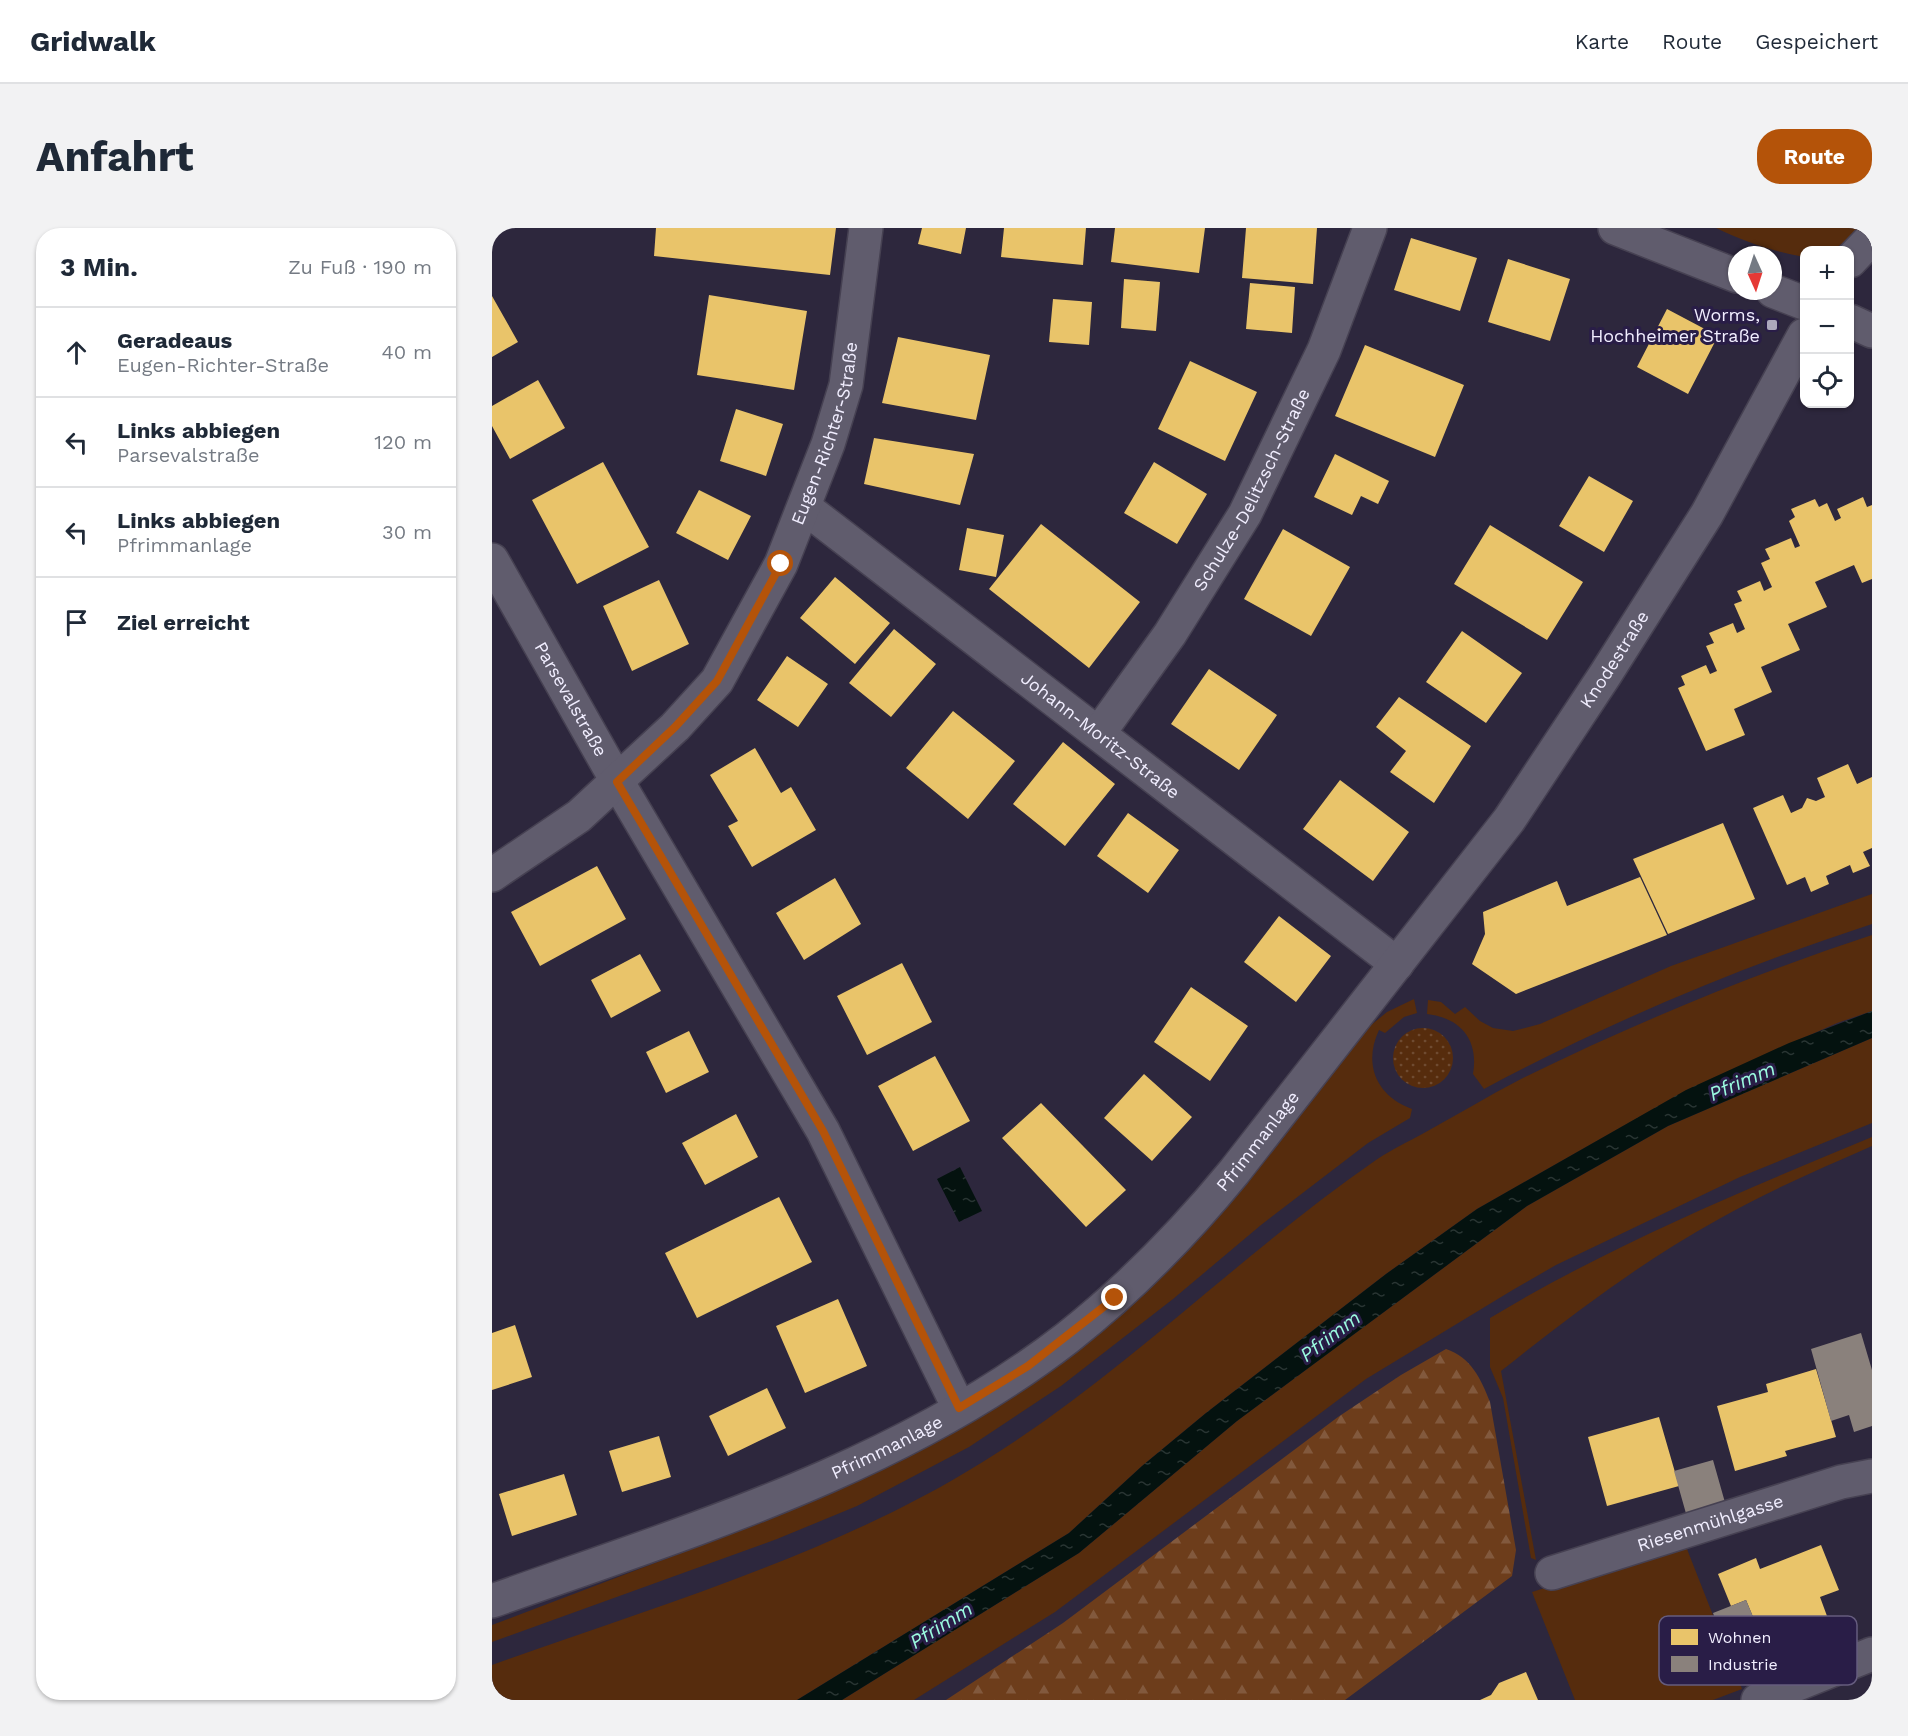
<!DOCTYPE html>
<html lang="de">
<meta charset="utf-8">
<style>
:root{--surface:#fff;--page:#f2f2f3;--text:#1f2937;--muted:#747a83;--line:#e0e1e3;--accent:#b45309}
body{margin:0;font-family:"Work Sans",sans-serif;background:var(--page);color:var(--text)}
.controls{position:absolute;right:18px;top:18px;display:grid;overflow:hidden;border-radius:12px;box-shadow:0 2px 4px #0004}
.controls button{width:54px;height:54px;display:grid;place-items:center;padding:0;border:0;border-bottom:2px solid var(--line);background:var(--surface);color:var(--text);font:30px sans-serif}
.compass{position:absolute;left:1236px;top:18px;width:54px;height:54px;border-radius:50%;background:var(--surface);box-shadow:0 2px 4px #0004;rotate:177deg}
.stop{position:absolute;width:18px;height:18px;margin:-14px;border:4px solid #b45309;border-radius:50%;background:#fff}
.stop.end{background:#b45309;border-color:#fff;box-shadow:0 2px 6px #0008}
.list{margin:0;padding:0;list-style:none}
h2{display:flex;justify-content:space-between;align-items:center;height:78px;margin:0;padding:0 24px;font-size:26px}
h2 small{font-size:20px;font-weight:400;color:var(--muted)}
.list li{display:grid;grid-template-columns:39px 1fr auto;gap:18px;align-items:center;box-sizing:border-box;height:90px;padding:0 24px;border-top:2px solid var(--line)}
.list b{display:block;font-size:22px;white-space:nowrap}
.list p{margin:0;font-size:20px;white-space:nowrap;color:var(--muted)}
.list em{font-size:20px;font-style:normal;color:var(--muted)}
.icon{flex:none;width:33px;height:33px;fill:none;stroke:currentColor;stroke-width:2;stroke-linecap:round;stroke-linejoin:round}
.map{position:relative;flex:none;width:1380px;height:1472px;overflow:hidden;border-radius:24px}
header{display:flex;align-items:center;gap:36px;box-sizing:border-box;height:84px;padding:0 30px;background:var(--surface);border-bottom:2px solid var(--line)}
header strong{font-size:28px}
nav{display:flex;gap:33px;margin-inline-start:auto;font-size:21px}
.intro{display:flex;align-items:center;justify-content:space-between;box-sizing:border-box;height:144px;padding:0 36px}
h1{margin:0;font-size:42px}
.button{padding:15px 27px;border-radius:24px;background:var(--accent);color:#fff;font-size:21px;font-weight:700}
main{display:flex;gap:36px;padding:0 36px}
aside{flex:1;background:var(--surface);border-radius:24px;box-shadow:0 2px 4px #0004}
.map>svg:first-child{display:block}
.grass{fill:#562c0d}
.forest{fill:url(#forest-firs)}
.park{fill:url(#park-dots)}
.water{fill:url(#water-ripples)}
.homes{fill:#e9c46a}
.industry{fill:#8a817c}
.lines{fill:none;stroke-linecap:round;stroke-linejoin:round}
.minor-casing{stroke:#464152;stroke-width:36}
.minor{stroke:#605c6d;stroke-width:33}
.route{stroke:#b45309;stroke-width:8}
.poi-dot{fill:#aca8bb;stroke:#291d47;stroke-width:2}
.labels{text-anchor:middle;stroke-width:6;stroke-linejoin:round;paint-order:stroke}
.poi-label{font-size:18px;fill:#f1eeff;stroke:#291d47;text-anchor:end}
.street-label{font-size:18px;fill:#f1eeff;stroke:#291d47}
.water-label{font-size:20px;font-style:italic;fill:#9bfbe0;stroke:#291d47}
.key{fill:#291d47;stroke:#655c7e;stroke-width:1.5}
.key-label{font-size:16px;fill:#f1eeff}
</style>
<header>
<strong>Gridwalk</strong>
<nav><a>Karte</a><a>Route</a><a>Gespeichert</a></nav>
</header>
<div class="intro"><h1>Anfahrt</h1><a class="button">Route</a></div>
<main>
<aside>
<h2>3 Min.<small>Zu Fuß · 190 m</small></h2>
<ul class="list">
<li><svg class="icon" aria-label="ahead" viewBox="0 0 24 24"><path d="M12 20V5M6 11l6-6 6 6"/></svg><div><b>Geradeaus</b><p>Eugen-Richter-Straße</p></div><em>40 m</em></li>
<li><svg class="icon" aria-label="left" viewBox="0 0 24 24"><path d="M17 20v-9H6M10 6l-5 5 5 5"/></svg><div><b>Links abbiegen</b><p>Parsevalstraße</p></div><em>120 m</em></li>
<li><svg class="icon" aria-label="left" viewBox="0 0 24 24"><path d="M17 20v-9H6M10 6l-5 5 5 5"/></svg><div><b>Links abbiegen</b><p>Pfrimmanlage</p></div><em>30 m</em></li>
<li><svg class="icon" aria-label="arrive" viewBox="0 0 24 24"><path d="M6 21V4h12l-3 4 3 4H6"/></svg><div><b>Ziel erreicht</b></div></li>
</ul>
</aside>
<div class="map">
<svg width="1380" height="1472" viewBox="0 0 1380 1472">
<defs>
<pattern id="forest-firs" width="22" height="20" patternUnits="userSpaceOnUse" patternTransform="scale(1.5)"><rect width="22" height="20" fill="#6d3d1b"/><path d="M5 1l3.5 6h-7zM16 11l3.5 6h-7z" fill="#82593d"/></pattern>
<pattern id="park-dots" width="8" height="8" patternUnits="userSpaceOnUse" patternTransform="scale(1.5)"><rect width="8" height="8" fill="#562c0d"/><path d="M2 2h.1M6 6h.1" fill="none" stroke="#6f4b31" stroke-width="1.8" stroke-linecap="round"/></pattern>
<pattern id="water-ripples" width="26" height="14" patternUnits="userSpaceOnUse" patternTransform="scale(1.5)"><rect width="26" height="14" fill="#04120f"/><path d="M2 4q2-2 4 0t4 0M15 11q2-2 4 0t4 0" fill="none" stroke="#293533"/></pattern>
</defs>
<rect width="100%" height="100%" fill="#2d273d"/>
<path class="grass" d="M 1224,0 L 1372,0 L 1341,22 L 1312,22 L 1312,29 C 1280,23 1253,14 1224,0 Z
M 1380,666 L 1380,696 C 1246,740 1117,794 992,861 L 981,846 C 987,812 969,790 935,786 L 936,772 L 949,774 L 963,786 L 973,779 L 988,793 L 1001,800 L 1021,803 L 1048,796 L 1179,738 Z
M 1380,707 L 1380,783 L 1345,795 L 1195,862 L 985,981 L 894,1046 L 714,1185 L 650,1238 L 577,1305 L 305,1472 L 0,1472 L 0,1437 C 162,1379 343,1326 489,1235 C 631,1148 748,1026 884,932 C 900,921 916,914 932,905 C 965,887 996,868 1029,851 C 1143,795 1259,747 1380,707 Z
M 922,771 L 925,785 L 912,789 L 893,805 L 887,802 C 871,836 884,868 920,881 L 918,890 L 876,915 L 769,997 L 681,1071 L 569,1158 L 477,1219 L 365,1278 L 285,1311 L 0,1414 L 0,1397 L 289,1287 L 354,1258 L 476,1195 L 878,798 L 895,784 Z
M 1380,810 L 1380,895 L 1248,949 L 1064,1037 L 1019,1063 L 874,1151 L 563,1384 L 422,1472 L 350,1472 L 587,1325 L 745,1193 L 1035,978 L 1176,898 Z
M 1380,909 L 1380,918 C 1328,941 1276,963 1227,991 C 1149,1034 1078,1088 1009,1143 L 1044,1332 L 1039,1330 L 1011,1170 L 998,1139 L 998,1090 C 1119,1017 1250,963 1380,909 Z
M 1193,1316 L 1250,1461 L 1221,1472 L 1083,1472 L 1040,1364 Z"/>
<path class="forest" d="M 954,1121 C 979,1129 989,1151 998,1174 L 1024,1322 L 1020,1348 L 853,1472 L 454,1472 L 571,1395 L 846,1189 L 909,1147 Z"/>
<path class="park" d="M901 830a30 30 0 1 1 60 0a30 30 0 1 1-60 0Z"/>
<path class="water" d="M 1380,783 L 1380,810 L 1176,898 L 1035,978 L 745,1193 L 587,1325 L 350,1472 L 305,1472 L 577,1305 L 650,1238 L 714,1185 L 894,1046 L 985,981 L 1194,862 L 1297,815 Z
M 468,939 L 490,983 L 467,994 L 445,951 Z"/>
<path class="homes" d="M 164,0 L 344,0 L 338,47 L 162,28 Z
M 430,0 L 474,0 L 469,26 L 426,16 Z
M 512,0 L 594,0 L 591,37 L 509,29 Z
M 623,0 L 713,0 L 707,45 L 619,34 Z
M 754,0 L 825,0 L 821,56 L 750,50 Z
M 919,10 L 985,30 L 968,83 L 902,62 Z
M 1016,31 L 1078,51 L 1058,113 L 996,94 Z
M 632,51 L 668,54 L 664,103 L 629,100 Z
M 758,55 L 803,59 L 800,105 L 754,101 Z
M 217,67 L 315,83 L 302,162 L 205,147 Z
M 0,68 L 26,114 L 0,129 Z
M 561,71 L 600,74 L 597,117 L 557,114 Z
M 1175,81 L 1226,108 L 1196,166 L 1145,139 Z
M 406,109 L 498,127 L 484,192 L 390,175 Z
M 873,117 L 972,157 L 943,229 L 843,188 Z
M 698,133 L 765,164 L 733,233 L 666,201 Z
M 46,152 L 73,200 L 18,231 L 0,198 L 0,178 Z
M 244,181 L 291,196 L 274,248 L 228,233 Z
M 382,210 L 482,226 L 468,277 L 372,256 Z
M 843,226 L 897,253 L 886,276 L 869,268 L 860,287 L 822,269 Z
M 111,234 L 157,319 L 85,356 L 40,272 Z
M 662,234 L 715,266 L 685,316 L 632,285 Z
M 1097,248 L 1141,273 L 1112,324 L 1067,298 Z
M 207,262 L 259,288 L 236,332 L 184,305 Z
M 1371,269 L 1375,279 L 1380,277 L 1380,351 L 1370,355 L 1362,337 L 1323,354 L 1335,379 L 1296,396 L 1308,422 L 1269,439 L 1280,464 L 1242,481 L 1253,507 L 1214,523 L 1186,460 L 1193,457 L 1189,448 L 1214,437 L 1218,446 L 1225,443 L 1214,418 L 1222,415 L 1217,405 L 1241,395 L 1245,405 L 1253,401 L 1242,376 L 1250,373 L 1245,363 L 1268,353 L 1272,363 L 1280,359 L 1269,335 L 1278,331 L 1273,321 L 1299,310 L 1303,320 L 1308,318 L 1297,293 L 1303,289 L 1299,281 L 1323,271 L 1327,279 L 1335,275 L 1343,293 L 1349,290 L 1345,281 Z
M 549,296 L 648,374 L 597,440 L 497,361 Z
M 998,297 L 1091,354 L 1055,412 L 962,356 Z
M 475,300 L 512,307 L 504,349 L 467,342 Z
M 791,301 L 858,339 L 819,408 L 752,371 Z
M 343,349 L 398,395 L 363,436 L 308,390 Z
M 167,352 L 197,416 L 140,443 L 111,378 Z
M 402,401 L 444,436 L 399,489 L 357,455 Z
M 970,403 L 1030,445 L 994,495 L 934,454 Z
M 295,428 L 336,456 L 306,499 L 265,472 Z
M 717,441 L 785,487 L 747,542 L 679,496 Z
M 907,469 L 979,518 L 942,575 L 898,544 L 914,523 L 884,499 Z
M 461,483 L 523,533 L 476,591 L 414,540 Z
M 571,514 L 623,556 L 573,618 L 521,576 Z
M 263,520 L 289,565 L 299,559 L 324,602 L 260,639 L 236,598 L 246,593 L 218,547 Z
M 1356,536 L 1365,556 L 1380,549 L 1380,620 L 1371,624 L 1378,638 L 1361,645 L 1358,637 L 1334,648 L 1337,656 L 1319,664 L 1313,649 L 1295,657 L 1261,580 L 1291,567 L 1299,585 L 1310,580 L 1315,570 L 1324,573 L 1333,569 L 1325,550 Z
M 848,552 L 917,604 L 881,653 L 811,601 Z
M 636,585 L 687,622 L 656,665 L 605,628 Z
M 1231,595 L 1263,671 L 1176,706 L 1141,631 Z
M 105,638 L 134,691 L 48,738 L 19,684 Z
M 1148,649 L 1175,707 L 1024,766 L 980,736 L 993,706 L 991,684 L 1065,653 L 1075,678 Z
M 343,650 L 369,696 L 312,732 L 284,685 Z
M 787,688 L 839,728 L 804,774 L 752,734 Z
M 148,726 L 169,763 L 119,790 L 99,752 Z
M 410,735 L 440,794 L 375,827 L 345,768 Z
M 699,759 L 756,798 L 718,853 L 662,814 Z
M 197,803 L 217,844 L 174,865 L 154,824 Z
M 443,828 L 478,893 L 421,923 L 386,858 Z
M 652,846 L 700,889 L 660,933 L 612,890 Z
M 549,875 L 634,962 L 594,999 L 510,910 Z
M 244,886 L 266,929 L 213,957 L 190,915 Z
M 287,969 L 320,1034 L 205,1090 L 173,1025 Z
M 346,1071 L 375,1138 L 313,1165 L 284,1098 Z
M 23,1097 L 40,1149 L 0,1162 L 0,1105 Z
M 1324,1141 L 1344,1209 L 1293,1223 L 1295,1228 L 1243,1243 L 1225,1178 L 1276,1164 L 1274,1156 Z
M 275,1160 L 294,1200 L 236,1228 L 217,1188 Z
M 1167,1189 L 1187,1258 L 1115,1278 L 1096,1209 Z
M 167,1208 L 179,1249 L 130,1264 L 117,1223 Z
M 72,1246 L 85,1287 L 20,1308 L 7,1266 Z
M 1329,1317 L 1347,1362 L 1328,1369 L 1335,1388 L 1308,1398 L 1311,1405 L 1274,1420 L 1254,1372 L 1239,1378 L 1226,1346 L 1264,1330 L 1268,1341 Z
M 1034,1444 L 1046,1472 L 988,1472 L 999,1467 L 1007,1455 Z"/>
<path class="industry" d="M 1369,1105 L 1380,1142 L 1380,1198 L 1362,1204 L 1357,1187 L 1339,1193 L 1319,1121 Z
M 1221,1232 L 1234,1278 L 1195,1289 L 1182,1243 Z
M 1254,1372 L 1272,1415 L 1238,1429 L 1221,1385 Z"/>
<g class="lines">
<g class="minor-casing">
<g id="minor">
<path d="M 1123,0 L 1245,48"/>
<path d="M 1358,33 L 1380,10"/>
<path d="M 1281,63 L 1312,75"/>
<path d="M 1358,93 L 1380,103"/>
<path id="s1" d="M 312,279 L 905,736"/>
<path id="s2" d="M 0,332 L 125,553 L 331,903 L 467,1180"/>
<path id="s3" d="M 607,505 L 678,406 L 753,286 L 832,122 L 878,0"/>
<path id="s4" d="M 0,647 L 87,588 L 183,499 L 225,453 L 289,336 L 336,216 L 354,157 L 374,0"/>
<path id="s5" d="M 1060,1345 L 1349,1254 L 1380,1248"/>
<path id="s6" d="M 0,1373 C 197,1303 407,1240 575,1110 C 637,1061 692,1005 742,944 L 1017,592 L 1113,447 L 1215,286 L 1312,107"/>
<path d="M 1266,1472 L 1380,1426"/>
</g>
</g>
<use href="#minor" class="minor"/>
</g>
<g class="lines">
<path class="route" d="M 289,336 L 225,453 L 183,499 L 125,554 L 331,903 L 467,1180 L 536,1138 L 623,1070"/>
</g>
<rect class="poi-dot" x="1274" y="91" width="12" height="12" rx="3"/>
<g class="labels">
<g class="poi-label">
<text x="1268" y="93">Worms,<tspan x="1268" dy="21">Hochheimer Straße</tspan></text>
</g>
<g class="street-label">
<text dy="6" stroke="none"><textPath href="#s4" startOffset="570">Eugen-Richter-Straße</textPath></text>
<text dy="6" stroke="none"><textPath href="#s3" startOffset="288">Schulze-Delitzsch-Straße</textPath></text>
<text dy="6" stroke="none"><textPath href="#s6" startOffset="1510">Knodestraße</textPath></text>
<text dy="6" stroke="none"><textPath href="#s2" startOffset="160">Parsevalstraße</textPath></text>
<text dy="6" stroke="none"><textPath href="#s1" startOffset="374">Johann-Moritz-Straße</textPath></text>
<text dy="6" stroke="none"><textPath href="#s6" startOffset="910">Pfrimmanlage</textPath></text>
<text dy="6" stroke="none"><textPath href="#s6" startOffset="424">Pfrimmanlage</textPath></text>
<text dy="6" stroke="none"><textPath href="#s5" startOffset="166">Riesenmühlgasse</textPath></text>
</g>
<g class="water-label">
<text transform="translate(1250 853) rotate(-23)" y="7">Pfrimm</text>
<text transform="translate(838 1108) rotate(-37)" y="7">Pfrimm</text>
<text transform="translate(449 1397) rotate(-32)" y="7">Pfrimm</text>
</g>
</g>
<rect x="1167" y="1388" width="198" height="69" rx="9" class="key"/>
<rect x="1179" y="1401" width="27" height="16" fill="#e9c46a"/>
<rect x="1179" y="1428" width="27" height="16" fill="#8a817c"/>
<g class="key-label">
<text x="1216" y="1415">Wohnen</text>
<text x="1216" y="1442">Industrie</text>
</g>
</svg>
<div class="controls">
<button>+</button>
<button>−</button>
<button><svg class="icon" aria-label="locate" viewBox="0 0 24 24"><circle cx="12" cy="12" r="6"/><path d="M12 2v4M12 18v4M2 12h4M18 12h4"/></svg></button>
</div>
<svg class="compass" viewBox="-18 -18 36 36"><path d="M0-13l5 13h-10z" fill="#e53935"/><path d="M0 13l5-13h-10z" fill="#747a83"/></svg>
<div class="stop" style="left:289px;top:336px"></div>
<div class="stop end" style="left:623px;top:1070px"></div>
</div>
</main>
